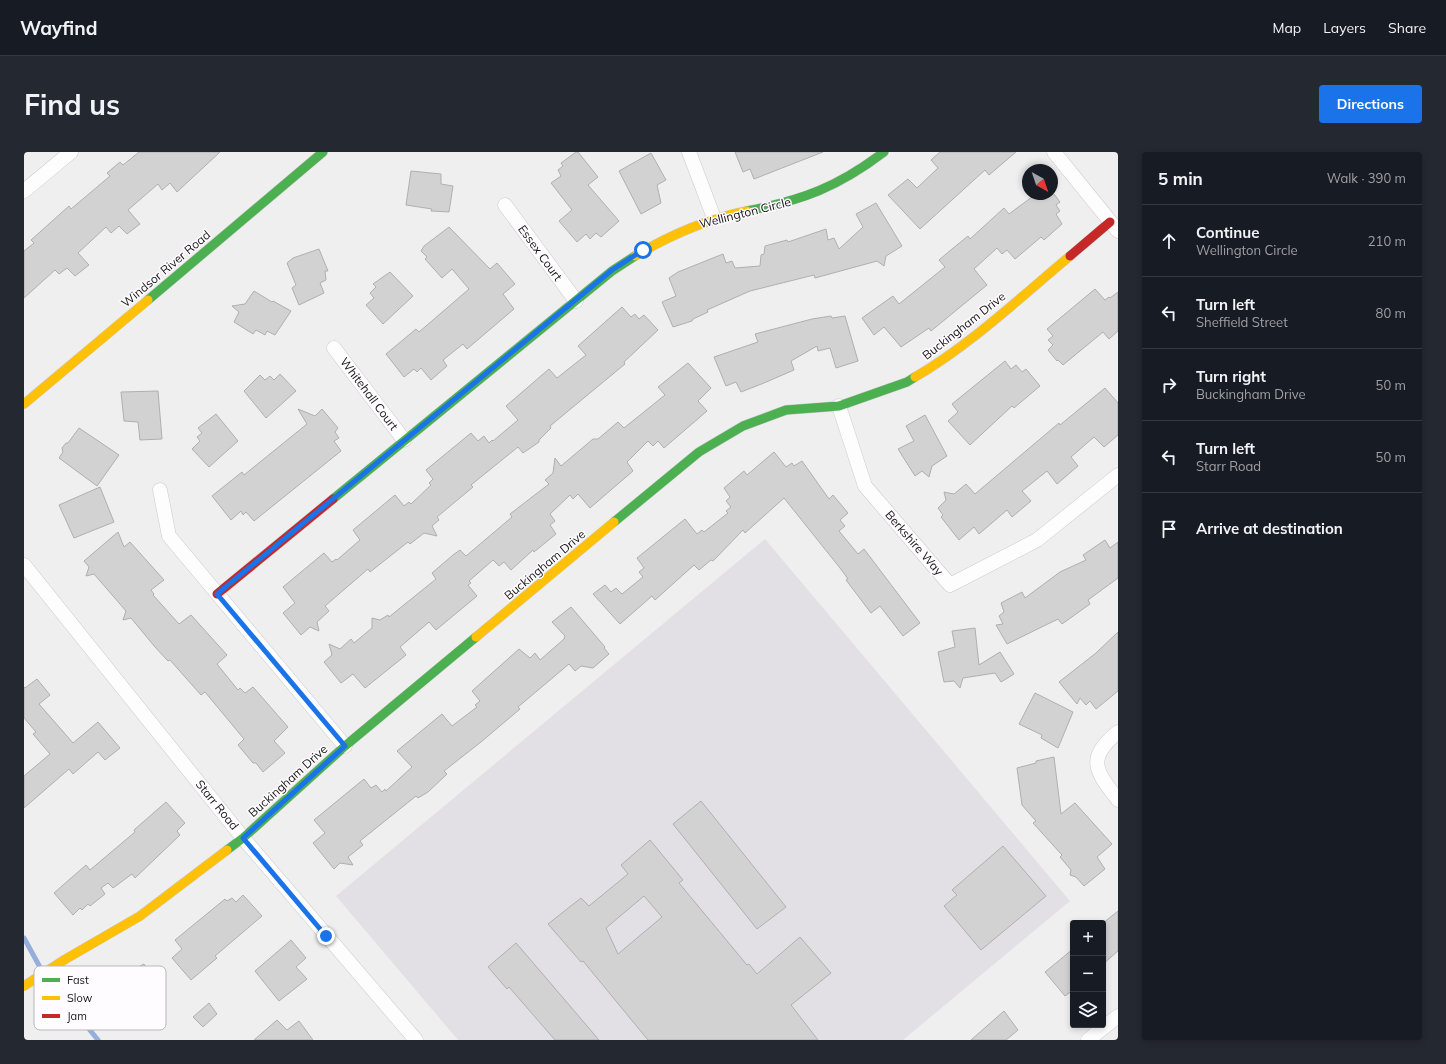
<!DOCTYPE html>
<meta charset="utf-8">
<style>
:root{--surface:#171b24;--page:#242831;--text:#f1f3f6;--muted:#9ea1a6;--line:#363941;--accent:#1a73e8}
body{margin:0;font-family:Mulish,sans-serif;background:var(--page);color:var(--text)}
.controls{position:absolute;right:12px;bottom:12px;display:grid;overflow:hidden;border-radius:4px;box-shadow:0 2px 6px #0003}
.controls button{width:36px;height:36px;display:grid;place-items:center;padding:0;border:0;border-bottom:1px solid var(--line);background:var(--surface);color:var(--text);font:20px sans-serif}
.compass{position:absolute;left:998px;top:12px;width:36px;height:36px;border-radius:50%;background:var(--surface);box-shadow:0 2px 6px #0003;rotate:140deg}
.stop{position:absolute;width:12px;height:12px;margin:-9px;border:3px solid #1a73e8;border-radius:50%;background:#fff}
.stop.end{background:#1a73e8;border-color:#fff;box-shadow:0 1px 4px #0008}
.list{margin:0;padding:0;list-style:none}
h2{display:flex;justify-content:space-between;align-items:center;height:52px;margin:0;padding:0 16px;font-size:17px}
h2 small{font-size:13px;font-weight:400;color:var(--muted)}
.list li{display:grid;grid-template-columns:26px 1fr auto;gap:12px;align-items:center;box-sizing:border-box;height:72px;padding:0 16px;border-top:1px solid var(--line)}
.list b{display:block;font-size:15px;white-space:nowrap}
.list p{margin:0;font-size:13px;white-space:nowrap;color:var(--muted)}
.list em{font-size:13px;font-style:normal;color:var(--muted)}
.icon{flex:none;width:22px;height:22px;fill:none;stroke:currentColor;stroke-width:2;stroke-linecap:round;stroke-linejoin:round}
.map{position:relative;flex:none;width:1094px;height:888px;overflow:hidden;border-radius:4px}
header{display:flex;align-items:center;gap:24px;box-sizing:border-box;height:56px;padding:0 20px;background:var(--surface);border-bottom:1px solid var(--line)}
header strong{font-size:19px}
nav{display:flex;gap:22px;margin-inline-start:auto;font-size:14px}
.intro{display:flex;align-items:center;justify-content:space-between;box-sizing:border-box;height:96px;padding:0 24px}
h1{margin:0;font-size:28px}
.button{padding:10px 18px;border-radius:4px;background:var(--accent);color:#fff;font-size:14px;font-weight:700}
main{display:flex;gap:24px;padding:0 24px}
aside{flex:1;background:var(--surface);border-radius:4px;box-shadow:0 2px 6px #0003}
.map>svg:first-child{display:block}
.built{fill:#e3e0e5}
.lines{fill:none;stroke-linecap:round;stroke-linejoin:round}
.stream{stroke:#96aeda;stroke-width:5}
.building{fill:#d3d2d3;stroke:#afafb0;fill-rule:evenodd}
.street-casing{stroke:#cbcacb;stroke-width:15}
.fast-casing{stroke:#cbcacb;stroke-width:10}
.slow-casing{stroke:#cbcacb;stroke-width:10}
.jam-casing{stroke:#cbcacb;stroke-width:10}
.street{stroke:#fdfdfd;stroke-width:14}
.fast{stroke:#4caf50;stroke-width:9}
.slow{stroke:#ffc107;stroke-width:9}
.jam{stroke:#c62828;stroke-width:9}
.route{stroke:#1a73e8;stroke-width:5}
.labels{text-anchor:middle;stroke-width:3;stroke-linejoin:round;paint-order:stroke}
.street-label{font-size:12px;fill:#171617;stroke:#fefcff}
.key{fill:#fefcff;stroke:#b9b7b9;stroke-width:1}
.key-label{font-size:11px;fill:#171617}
</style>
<header>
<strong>Wayfind</strong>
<nav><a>Map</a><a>Layers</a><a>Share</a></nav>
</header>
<div class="intro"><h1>Find us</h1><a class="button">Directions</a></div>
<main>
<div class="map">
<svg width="1094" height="888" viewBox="0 0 1094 888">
<rect width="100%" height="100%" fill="#f0eff0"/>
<path class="built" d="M 741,387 L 1046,749 L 879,888 L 434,888 L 312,744 Z"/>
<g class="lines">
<path class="stream" d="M 0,786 L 17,817
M 23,825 L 74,888"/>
</g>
<path class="building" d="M 115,0 L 196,0 L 153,40 L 146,31 L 138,38 L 134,32 L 104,58 L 116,72 L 103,82 L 95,74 L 87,81 L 82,75 L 54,101 L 65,113 L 51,124 L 43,116 L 35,122 L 31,118 L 0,146 L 0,99 L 10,91 L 7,88 L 45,54 L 47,57 L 86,24 L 83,21 L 96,10 L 99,13 Z
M 552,0 L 554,0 L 574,25 L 564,33 L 595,69 L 577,85 L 572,81 L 566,87 L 562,82 L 553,90 L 535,69 L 548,58 L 527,31 L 537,24 L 534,18 L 539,14 L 537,11 Z
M 711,0 L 799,0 L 730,27 L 726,17 L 719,20 Z
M 916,0 L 992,0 L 965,23 L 961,18 L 896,77 L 864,43 L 884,27 L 893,36 L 914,16 L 907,8 Z
M 627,1 L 642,28 L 633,33 L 637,51 L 617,62 L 595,19 Z
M 387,19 L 417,22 L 417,32 L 429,34 L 425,60 L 407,59 L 408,57 L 382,53 Z
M 1012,42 L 1030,42 L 1036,50 L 1032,53 L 1036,59 L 1032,62 L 1038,72 L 1020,88 L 1017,85 L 991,107 L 983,98 L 978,102 L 973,96 L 950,117 L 963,133 L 907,179 L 905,176 L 877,195 L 860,175 L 850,183 L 838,166 L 869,144 L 875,152 L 921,115 L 915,108 L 928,97 L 944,84 L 946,87 L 980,56 L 985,62 Z
M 852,51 L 878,94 L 862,104 L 860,114 L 853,109 L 791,126 L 790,123 L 726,139 L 683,158 L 684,160 L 669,167 L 668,169 L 649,175 L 638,150 L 652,144 L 645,126 L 654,120 L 699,102 L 702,111 L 708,109 L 711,116 L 736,114 L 737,103 L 740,102 L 741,94 L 763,88 L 764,90 L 802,77 L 804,88 L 810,86 L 815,97 L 839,75 L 832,62 Z
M 425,75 L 466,117 L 473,111 L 491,132 L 479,142 L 490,157 L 443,197 L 439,192 L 419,208 L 423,214 L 407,228 L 397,216 L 393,220 L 390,217 L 380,225 L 362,202 L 392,177 L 395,180 L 445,137 L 428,117 L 418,126 L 401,107 L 403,105 L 397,99 L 400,94 Z
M 295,97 L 304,119 L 301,119 L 302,128 L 296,131 L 300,141 L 275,153 L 268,136 L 272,133 L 263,111 L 269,106 Z
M 366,120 L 389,144 L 359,172 L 342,153 L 350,146 L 346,141 L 352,135 L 349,132 Z
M 1071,137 L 1081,148 L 1085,145 L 1086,146 L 1094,140 L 1094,179 L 1085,187 L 1079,180 L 1039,213 L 1034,208 L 1033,209 L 1024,198 L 1029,193 L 1024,188 L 1029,184 L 1023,177 Z
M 230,139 L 248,150 L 249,149 L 267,159 L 251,183 L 243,179 L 241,183 L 232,178 L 229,182 L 210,170 L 215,160 L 208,154 L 221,152 Z
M 598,155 L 607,165 L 611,162 L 615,167 L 620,163 L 634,178 L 600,210 L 601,212 L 526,274 L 527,276 L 515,288 L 515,290 L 499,301 L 494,295 L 447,333 L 449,335 L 413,365 L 415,368 L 408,374 L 413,384 L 400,381 L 386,392 L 384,390 L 346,420 L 344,417 L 301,454 L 305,459 L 293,470 L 295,479 L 286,475 L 277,483 L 259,461 L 271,451 L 259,435 L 300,401 L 308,410 L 312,407 L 313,408 L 336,388 L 329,378 L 371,343 L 380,354 L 385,350 L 387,352 L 407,333 L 405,331 L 409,327 L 402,318 L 447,281 L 454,289 L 460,284 L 465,291 L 468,288 L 469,289 L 494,268 L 482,254 L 525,217 L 533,226 L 562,203 L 554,194 Z
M 807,164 L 808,166 L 821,164 L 834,209 L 812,216 L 806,196 L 794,199 L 793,194 L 767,209 L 770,218 L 740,231 L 717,240 L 712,230 L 702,234 L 690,205 L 734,190 L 731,182 L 788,167 Z
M 981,209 L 987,217 L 992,213 L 998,220 L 1002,217 L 1016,234 L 990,256 L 988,254 L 946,293 L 924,269 L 934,260 L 928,252 Z
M 664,211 L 687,236 L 674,249 L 683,259 L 640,296 L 634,289 L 629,294 L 624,289 L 603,310 L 609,319 L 566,356 L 554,342 L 549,347 L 546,343 L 526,362 L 531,369 L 526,373 L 532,382 L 510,400 L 509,398 L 487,418 L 480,410 L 475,414 L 469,408 L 445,429 L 447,431 L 444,433 L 453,444 L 412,478 L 405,470 L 376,495 L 382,503 L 341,536 L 329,522 L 317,531 L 300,510 L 308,503 L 305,492 L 316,497 L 327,487 L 330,491 L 348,476 L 348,466 L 356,468 L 364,463 L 365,465 L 412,427 L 408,421 L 429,403 L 436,398 L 442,404 L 488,365 L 486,362 L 525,332 L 521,328 L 529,321 L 531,306 L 537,314 L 569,287 L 574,287 L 594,270 L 600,276 L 641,243 L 634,235 Z
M 256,222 L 272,239 L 242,266 L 220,239 L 236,223 L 241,228 L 246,224 L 250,228 Z
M 1081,236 L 1094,251 L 1094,283 L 1080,295 L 1070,285 L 1047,305 L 1054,314 L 1033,332 L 1023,319 L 998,339 L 1007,349 L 988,365 L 983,358 L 955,382 L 950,375 L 935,388 L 917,365 L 919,363 L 914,356 L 922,348 L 920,340 L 930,342 L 942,332 L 951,342 L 1035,271 L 1036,273 Z
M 134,239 L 138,287 L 116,288 L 114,270 L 100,269 L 97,240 Z
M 274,257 L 291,264 L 298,257 L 314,276 L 311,280 L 315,286 L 310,289 L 317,299 L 230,369 L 222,360 L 219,363 L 217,359 L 207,368 L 188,344 L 218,320 L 220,323 L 283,272 Z
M 192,262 L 214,289 L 185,315 L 168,297 L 176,289 L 173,285 L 178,281 L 174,276 Z
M 901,263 L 923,304 L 908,314 L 905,325 L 898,319 L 891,324 L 874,297 L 890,289 L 882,274 Z
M 55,276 L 95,303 L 73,334 L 35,306 L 39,300 L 38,296 L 42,291 L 44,291 Z
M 750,300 L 762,315 L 768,311 L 770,314 L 778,309 L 805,347 L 809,343 L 824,361 L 816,368 L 821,374 L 815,379 L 834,402 L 840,397 L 896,471 L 879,484 L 856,454 L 847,461 L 822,428 L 824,427 L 816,416 L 760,346 L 721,381 L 719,378 L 689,409 L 687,408 L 675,418 L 670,413 L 631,448 L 628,444 L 596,472 L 569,442 L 581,433 L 587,440 L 592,436 L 598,442 L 619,425 L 615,420 L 620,416 L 613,406 L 661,367 L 673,382 L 678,378 L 680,380 L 704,361 L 702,359 L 707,355 L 702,349 L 706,345 L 700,336 L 720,319 L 723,323 Z
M 76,335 L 90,370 L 50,386 L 35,353 Z
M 94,380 L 100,395 L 106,390 L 140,428 L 127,438 L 130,442 L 129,443 L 155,472 L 167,463 L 203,503 L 193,512 L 214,538 L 216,536 L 221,541 L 229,535 L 264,575 L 250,589 L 261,601 L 239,620 L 232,611 L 229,611 L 214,593 L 220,587 L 181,540 L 177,543 L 146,508 L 144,509 L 131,495 L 107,466 L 99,468 L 102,459 L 70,422 L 62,424 L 65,415 L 60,409 Z
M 1081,388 L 1086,396 L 1094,390 L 1094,426 L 1064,448 L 1066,452 L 1038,472 L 1034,467 L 983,492 L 972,473 L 979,472 L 975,464 L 980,460 L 977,451 L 998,440 L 1001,446 L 1036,420 L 1062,408 L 1059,403 Z
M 547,455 L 581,495 L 580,496 L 585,502 L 569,516 L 557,514 L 551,519 L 545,512 L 494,555 L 496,557 L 457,590 L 420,619 L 423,622 L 404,640 L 394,646 L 392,644 L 336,689 L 339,693 L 324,705 L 329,713 L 316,711 L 310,717 L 289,691 L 301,681 L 290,668 L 340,627 L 347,636 L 352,633 L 358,640 L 361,637 L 362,639 L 388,615 L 373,599 L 418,562 L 428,574 L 453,555 L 451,553 L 456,549 L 448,539 L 495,497 L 506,506 L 511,501 L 516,508 L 540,487 L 541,484 L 528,470 Z
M 951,476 L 955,513 L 976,500 L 990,522 L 977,530 L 971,521 L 939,526 L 936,536 L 930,529 L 920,530 L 914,500 L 931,495 L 928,479 Z
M 1094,480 L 1094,539 L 1072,557 L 1066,549 L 1062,553 L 1056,546 L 1053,552 L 1035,530 L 1072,501 Z
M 13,527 L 26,543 L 15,552 L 49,591 L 74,570 L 96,596 L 81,608 L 74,600 L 49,622 L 45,617 L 0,656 L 0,624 L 26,602 L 9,582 L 12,580 L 0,566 L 0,535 L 1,536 Z
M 1011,541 L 1049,560 L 1034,596 L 1017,586 L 1018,583 L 995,572 Z
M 1030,605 L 1037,662 L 1051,651 L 1088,692 L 1073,705 L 1081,717 L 1060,734 L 1052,725 L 1046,723 L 1047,718 L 1036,705 L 1038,703 L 1009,671 L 1012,669 L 998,653 L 993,616 L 1012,611 L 1012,609 Z
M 677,649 L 762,755 L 733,777 L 649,672 Z
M 142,650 L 161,671 L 153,679 L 156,683 L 111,726 L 108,722 L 89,736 L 84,731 L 77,736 L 81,742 L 66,754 L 64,752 L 58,758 L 56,756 L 49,763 L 30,741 L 62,713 L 66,718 L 111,680 L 110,678 Z
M 626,688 L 659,728 L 655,731 L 723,813 L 725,812 L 733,822 L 776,785 L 807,821 L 767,853 L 794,888 L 624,888 L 559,809 L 557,810 L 524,772 L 557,746 L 565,754 L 604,722 L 597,713 ZM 620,744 L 638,765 L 594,802 L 582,776 Z
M 979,694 L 1022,744 L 957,798 L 920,754 L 933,743 L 928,738 Z
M 219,743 L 238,764 L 191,804 L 193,806 L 167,828 L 148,806 L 158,797 L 151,788 L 201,747 L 203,749 L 208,746 L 212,750 Z
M 1094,759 L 1094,799 L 1079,812 L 1079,771 Z
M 267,788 L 282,806 L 272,815 L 283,827 L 255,849 L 231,819 Z
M 492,791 L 517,820 L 575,888 L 531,888 L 485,835 L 483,837 L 464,815 Z
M 1049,797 L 1049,838 L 1041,844 L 1021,820 Z
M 120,812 L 135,839 L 111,853 L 107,847 L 91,854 L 77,828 L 100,817 L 103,821 Z
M 185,851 L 193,862 L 179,875 L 169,865 Z
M 980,859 L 994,878 L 982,888 L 947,888 Z
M 253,868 L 263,878 L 275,869 L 289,888 L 230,888 Z"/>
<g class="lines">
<g class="street-casing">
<path id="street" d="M 665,0 L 690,66
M 1030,0 L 1094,79
M 0,39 L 47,0
M 481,53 L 552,149
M 310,196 L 380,288
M 815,254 L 841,334 L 926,433 L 1013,388 L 1094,323
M 136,338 L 145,384 L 321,594
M 0,413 L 219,686 L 392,888
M 1094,580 C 1061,607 1072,619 1094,648
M 1064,888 L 1094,864"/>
</g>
<g class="fast-casing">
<path id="fast" d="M 723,59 C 779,48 814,35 860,0
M 124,148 L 299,0
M 309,347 L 588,119 L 611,104
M 590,370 L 675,300 L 719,274 L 762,258 L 815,254 L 883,230 L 891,225
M 203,698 L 219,686 L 321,594 L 452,485"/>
</g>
<g class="slow-casing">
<path id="slow" d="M 611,104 C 646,83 683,67 723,59
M 891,225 C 945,194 998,144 1046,104
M 0,252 L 124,148
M 452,485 L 590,370
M 0,834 L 40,808 L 116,764 L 203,698"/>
</g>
<g class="jam-casing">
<path id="jam" d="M 1046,104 L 1086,70
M 193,442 L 309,347"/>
</g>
<use href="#street" class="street"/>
<use href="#fast" class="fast"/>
<use href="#slow" class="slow"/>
<use href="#jam" class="jam"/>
</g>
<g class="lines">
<path class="route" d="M 302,784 L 219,686 L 321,594 L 193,442 L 588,118 L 619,98"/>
</g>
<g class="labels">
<g class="street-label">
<text transform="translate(721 61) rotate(-14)" y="4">Wellington Circle</text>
<text transform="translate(516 101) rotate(54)" y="4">Essex Court</text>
<text transform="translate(142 117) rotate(-40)" y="4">Windsor River Road</text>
<text transform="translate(940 174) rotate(-38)" y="4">Buckingham Drive</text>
<text transform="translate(345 242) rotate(53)" y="4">Whitehall Court</text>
<text transform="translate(890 391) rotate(49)" y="4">Berkshire Way</text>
<text transform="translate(521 413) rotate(-40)" y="4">Buckingham Drive</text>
<text transform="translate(264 629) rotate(-42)" y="4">Buckingham Drive</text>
<text transform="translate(193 653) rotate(51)" y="4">Starr Road</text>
</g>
</g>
<rect x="10" y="814" width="132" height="64" rx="6" class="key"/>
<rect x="18" y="826" width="18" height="4" fill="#4caf50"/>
<rect x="18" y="844" width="18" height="4" fill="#ffc107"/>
<rect x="18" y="862" width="18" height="4" fill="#c62828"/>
<g class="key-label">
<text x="43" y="832">Fast</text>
<text x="43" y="850">Slow</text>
<text x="43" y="868">Jam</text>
</g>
</svg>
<div class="controls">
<button>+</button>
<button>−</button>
<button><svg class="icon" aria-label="layers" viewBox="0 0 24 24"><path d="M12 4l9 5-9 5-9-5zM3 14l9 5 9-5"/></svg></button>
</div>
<svg class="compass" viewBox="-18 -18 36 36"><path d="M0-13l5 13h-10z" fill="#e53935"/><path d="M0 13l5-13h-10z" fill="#9ea1a6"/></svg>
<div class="stop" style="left:619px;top:98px"></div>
<div class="stop end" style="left:302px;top:784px"></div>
</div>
<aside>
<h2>5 min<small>Walk · 390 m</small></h2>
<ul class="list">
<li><svg class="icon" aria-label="ahead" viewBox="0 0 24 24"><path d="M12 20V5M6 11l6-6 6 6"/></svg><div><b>Continue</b><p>Wellington Circle</p></div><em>210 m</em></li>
<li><svg class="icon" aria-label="left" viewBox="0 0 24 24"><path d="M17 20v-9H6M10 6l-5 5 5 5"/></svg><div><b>Turn left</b><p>Sheffield Street</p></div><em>80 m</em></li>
<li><svg class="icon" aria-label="right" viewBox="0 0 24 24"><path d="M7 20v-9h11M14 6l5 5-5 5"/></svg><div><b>Turn right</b><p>Buckingham Drive</p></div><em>50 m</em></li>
<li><svg class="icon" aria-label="left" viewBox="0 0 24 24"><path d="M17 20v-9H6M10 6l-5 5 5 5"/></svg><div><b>Turn left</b><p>Starr Road</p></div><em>50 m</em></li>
<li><svg class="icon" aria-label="arrive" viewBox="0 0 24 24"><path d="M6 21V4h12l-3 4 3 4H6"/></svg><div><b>Arrive at destination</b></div></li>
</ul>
</aside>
</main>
